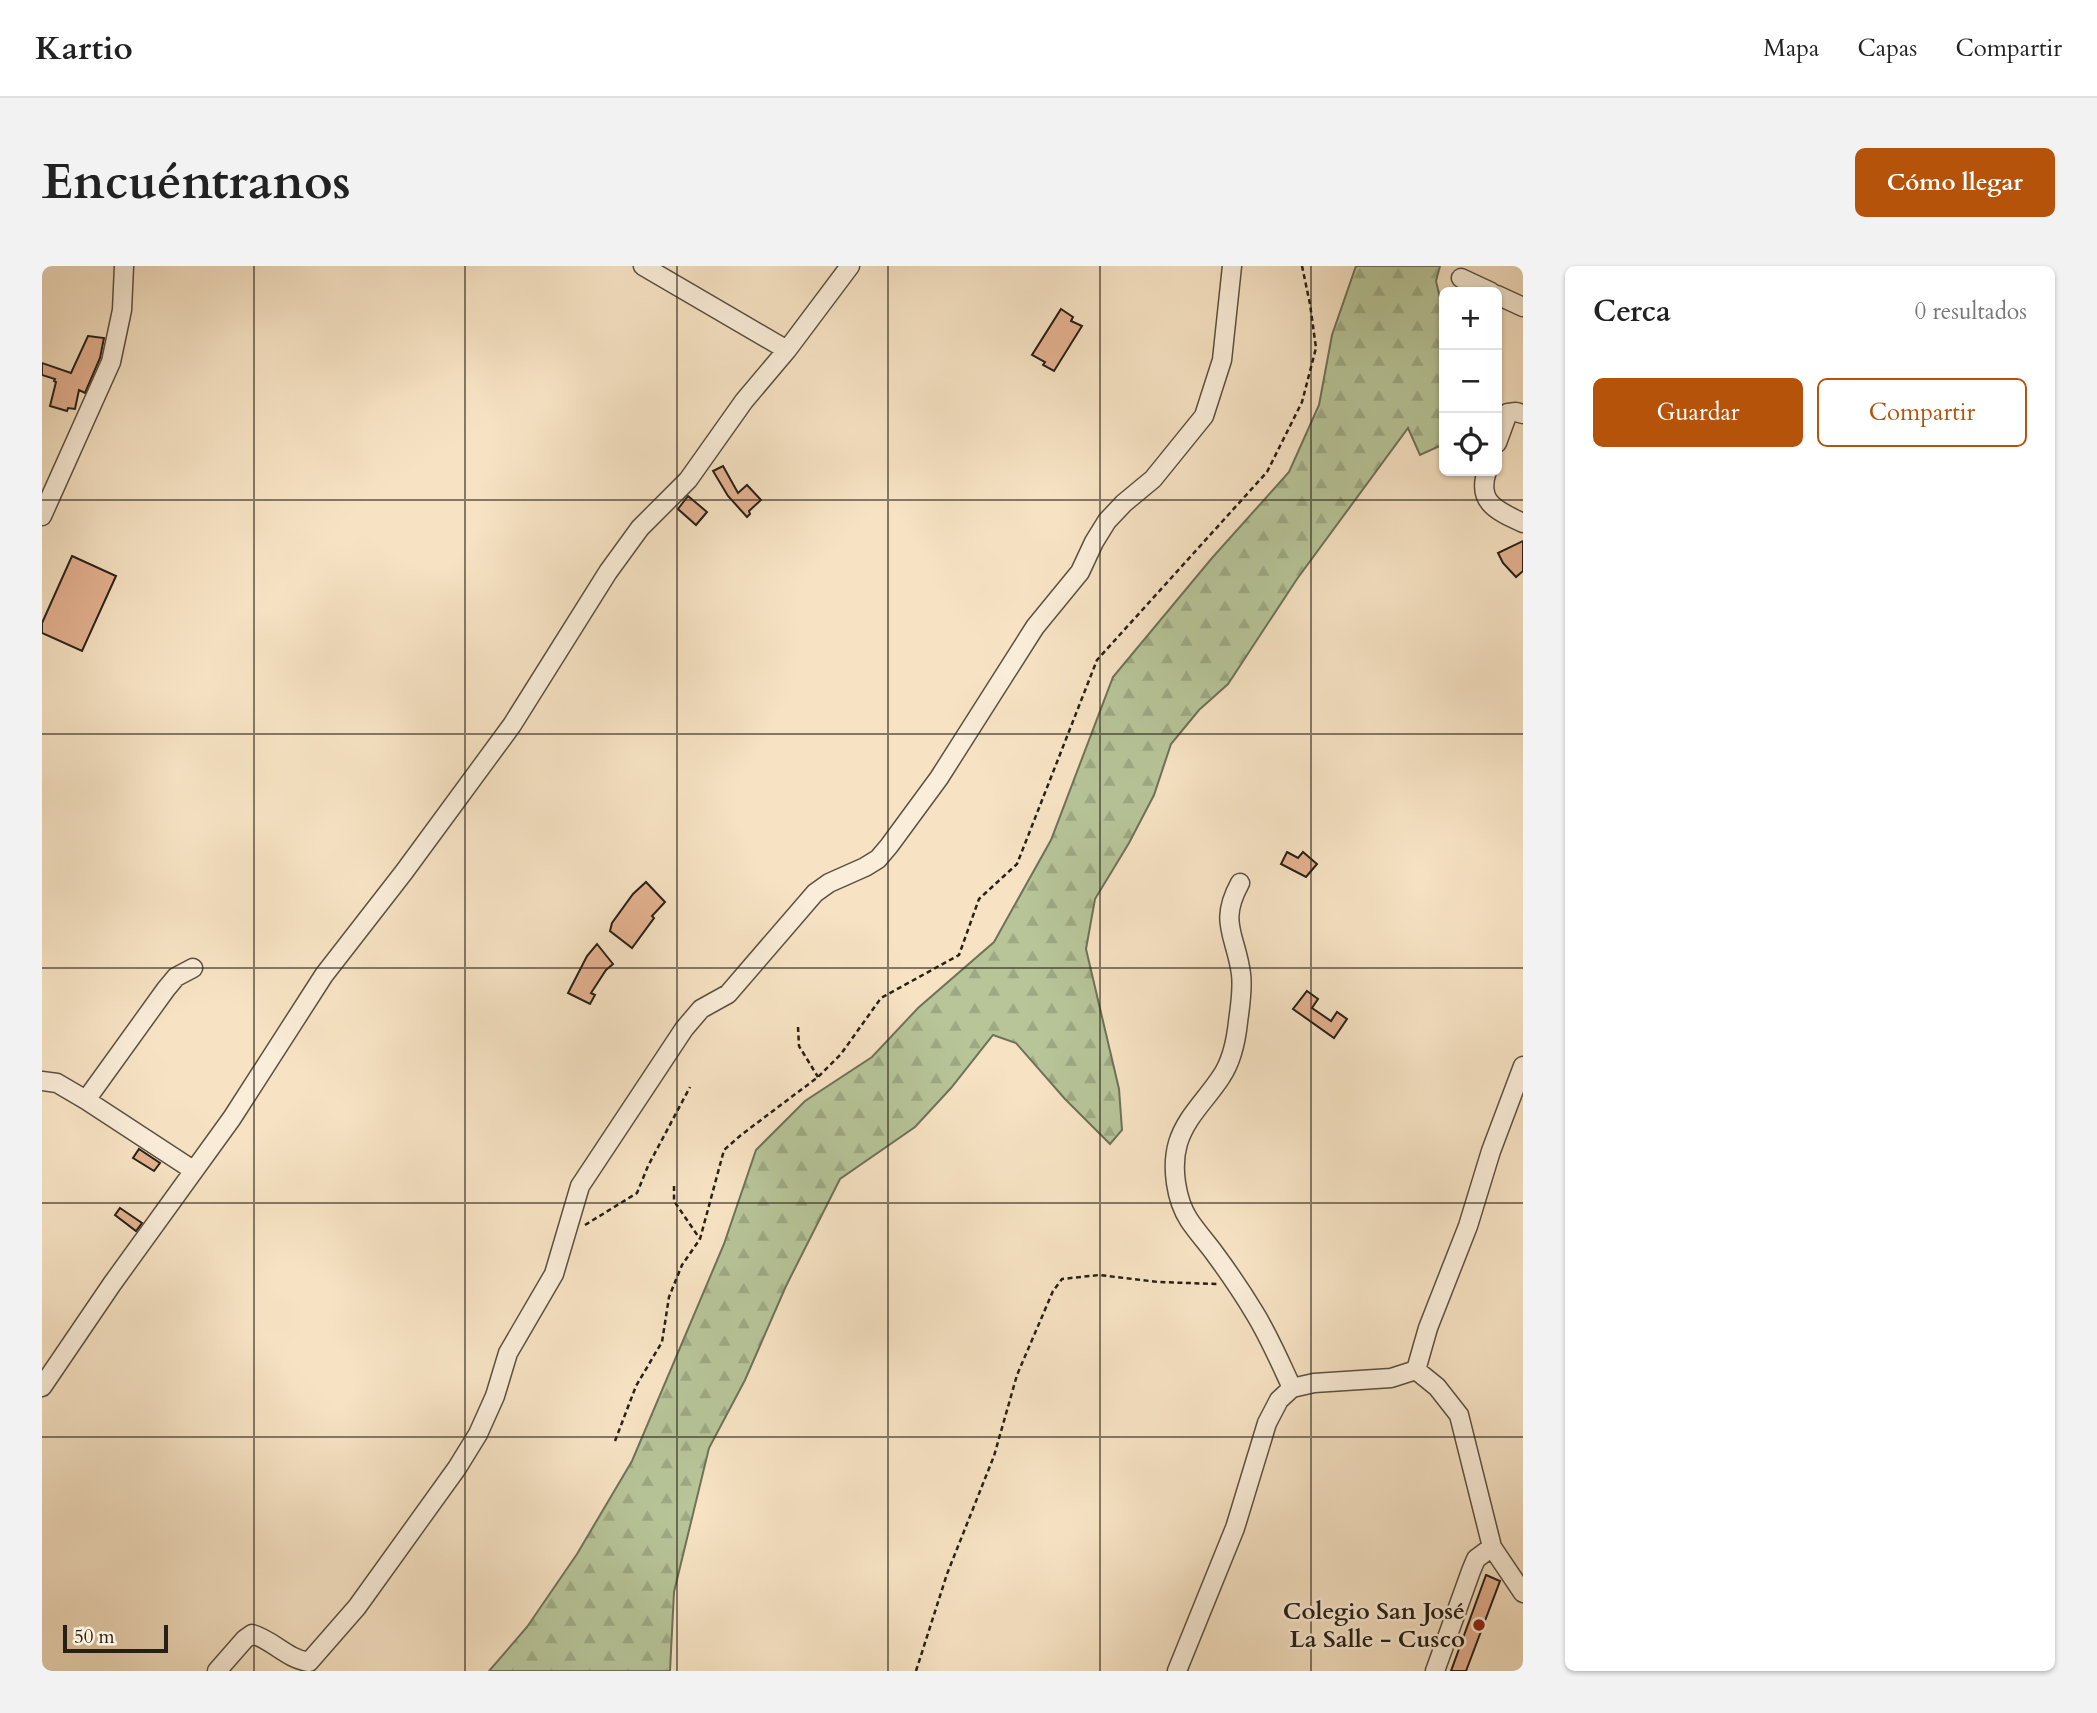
<!DOCTYPE html>
<html lang="es">
<meta charset="utf-8">
<style>
:root{--surface:#fff;--page:#f2f2f2;--text:#222;--muted:#767676;--line:#e0e0e0;--accent:#b45309}
body{margin:0;font-family:Cardo,serif;background:var(--page);color:var(--text)}
.controls{position:absolute;right:21px;top:21px;display:grid;overflow:hidden;border-radius:10px;box-shadow:0 2px 5px #0004}
.controls button{width:63px;height:63px;display:grid;place-items:center;padding:0;border:0;border-bottom:2px solid var(--line);background:var(--surface);color:var(--text);font:35px sans-serif}
.scale{position:absolute;left:21px;bottom:18px;width:105px;box-sizing:border-box;padding-left:7px;border:4px solid #272016;border-top:0;font-size:19px;line-height:24px;white-space:nowrap;color:#272016;-webkit-text-stroke:5px #faedd9;paint-order:stroke}
.list{margin:0;padding:0;list-style:none}
h2{display:flex;justify-content:space-between;align-items:center;height:91px;margin:0;padding:0 28px;font-size:30px}
h2 small{font-size:23px;font-weight:400;color:var(--muted)}
.actions{display:flex;gap:14px;padding:21px 28px}
.actions a{flex:1;padding:16px 0;border:2px solid var(--accent);border-radius:10px;text-align:center;font-size:24px;color:var(--accent)}
.actions .main{background:var(--accent);color:#fff}
.icon{flex:none;width:38px;height:38px;fill:none;stroke:currentColor;stroke-width:2;stroke-linecap:round;stroke-linejoin:round}
.map{position:relative;flex:none;width:1481px;height:1405px;overflow:hidden;border-radius:10px}
header{display:flex;align-items:center;gap:42px;box-sizing:border-box;height:98px;padding:0 35px;background:var(--surface);border-bottom:2px solid var(--line)}
header strong{font-size:33px}
nav{display:flex;gap:38px;margin-inline-start:auto;font-size:24px}
.intro{display:flex;align-items:center;justify-content:space-between;box-sizing:border-box;height:168px;padding:0 42px}
h1{margin:0;font-size:49px}
.button{padding:18px 32px;border-radius:10px;background:var(--accent);color:#fff;font-size:24px;font-weight:700}
main{display:flex;gap:42px;padding:0 42px}
aside{flex:1;background:var(--surface);border-radius:10px;box-shadow:0 2px 5px #0004}
.map>svg:first-child{display:block}
.forest{fill:url(#forest-firs);stroke:#6f7258;stroke-width:2}
.building{fill:#e5b291;stroke:#272016;stroke-width:2}
.lines{fill:none;stroke-linecap:round;stroke-linejoin:round}
.minor-casing{stroke:#5b5142;stroke-width:21}
.path{stroke:#272016;stroke-width:2.5;stroke-dasharray:5 3.5;stroke-linecap:butt}
.minor{stroke:#faedd9;stroke-width:18}
.grid{fill:none;stroke:#272016;stroke-width:2;stroke-opacity:0.55}
.poi-dot{fill:#8f2418;stroke:#faedd9;stroke-width:2.5}
.labels{text-anchor:middle;stroke-width:5;stroke-linejoin:round;paint-order:stroke}
.poi-label{font-size:24px;font-weight:bold;fill:#272016;stroke:#faedd9;text-anchor:end}
</style>
<header>
<strong>Kartio</strong>
<nav><a>Mapa</a><a>Capas</a><a>Compartir</a></nav>
</header>
<div class="intro"><h1>Encuéntranos</h1><a class="button">Cómo llegar</a></div>
<main>
<div class="map">
<svg width="1481" height="1405" viewBox="0 0 1481 1405">
<defs>
<pattern id="forest-firs" width="22" height="20" patternUnits="userSpaceOnUse" patternTransform="scale(1.75)"><rect width="22" height="20" fill="#b7c599"/><path d="M5 1l3.5 6h-7zM16 11l3.5 6h-7z" fill="#9da983"/></pattern>
</defs>
<rect width="100%" height="100%" fill="#f7e3c4"/>
<filter id="stains"><feTurbulence type="fractalNoise" baseFrequency=".00286" numOctaves="4"/><feColorMatrix values="0 0 0 0 .2 0 0 0 0 .09 0 0 0 0 .02 0 0 0 .5 -.17"/></filter>
<radialGradient id="worn" r=".72"><stop offset=".6" stop-color="#630" stop-opacity="0"/><stop offset="1" stop-color="#630" stop-opacity=".3"/></radialGradient>
<path class="forest" d="M 1314,0 L 1398,0 L 1394,15 L 1402,49 L 1402,178 L 1378,189 L 1366,162 L 1255,313 L 1186,418 L 1157,444 L 1129,478 L 1112,529 L 1087,577 L 1053,633 L 1044,683 L 1077,823 L 1080,864 L 1068,878 L 1023,833 L 974,777 L 951,769 L 909,822 L 873,861 L 798,913 L 744,1020 L 703,1114 L 667,1182 L 632,1326 L 628,1405 L 447,1405 L 485,1361 L 535,1288 L 590,1195 L 682,978 L 714,884 L 763,835 L 830,791 L 876,742 L 952,676 L 1009,574 L 1071,411 L 1170,292 L 1247,206 L 1277,139 L 1290,69 Z"/>
<path class="building" d="M 1019,43 L 1031,51 L 1029,55 L 1040,60 L 1012,105 L 1001,99 L 1003,96 L 990,89 Z
M 46,70 L 62,72 L 58,92 L 43,127 L 37,124 L 33,143 L 26,142 L 25,145 L 8,140 L 14,116 L 12,115 L 13,113 L 0,109 L 0,97 L 29,107 Z
M 681,200 L 696,227 L 705,219 L 719,234 L 707,245 L 708,248 L 705,251 L 686,230 L 671,205 Z
M 646,230 L 665,246 L 654,259 L 636,243 Z
M 1481,275 L 1481,305 L 1474,311 L 1461,297 L 1456,287 Z
M 30,290 L 74,310 L 40,385 L 0,367 L 0,357 Z
M 1245,586 L 1256,592 L 1261,586 L 1275,598 L 1264,611 L 1239,598 Z
M 604,616 L 623,636 L 610,650 L 612,652 L 590,682 L 568,665 L 570,657 L 591,628 Z
M 555,678 L 571,698 L 564,704 L 549,727 L 553,729 L 548,738 L 526,727 L 545,690 Z
M 1265,725 L 1276,733 L 1270,742 L 1289,755 L 1295,746 L 1305,753 L 1292,772 L 1251,743 Z
M 97,883 L 118,897 L 112,905 L 91,892 Z
M 78,942 L 100,957 L 94,965 L 73,949 Z
M 1444,1309 L 1458,1315 L 1424,1405 L 1409,1405 Z"/>
<g class="lines">
<g class="minor-casing">
<path id="minor" d="M 601,0 L 745,84
M 1419,12 L 1449,26
M 1455,29 L 1481,41
M 1455,177 L 1466,147 L 1474,146 L 1481,148
M 1445,205 C 1434,237 1456,245 1481,257
M 0,250 L 69,96 L 80,44 L 82,0
M 1198,617 C 1176,657 1194,669 1199,708 C 1201,724 1198,740 1196,756 C 1194,775 1190,795 1179,811 C 1164,834 1144,851 1136,877 C 1129,901 1134,934 1147,954 C 1155,966 1165,977 1173,988 C 1187,1007 1200,1026 1212,1046 C 1227,1070 1238,1096 1250,1122
M 0,815 L 15,817 L 44,834 L 151,904
M 44,834 L 124,723 L 134,711 L 151,702
M 1374,1104 L 1395,1121 L 1417,1149 L 1450,1281 L 1481,1327
M 0,1121 L 70,1018 L 190,852 L 282,709 L 362,606 L 470,459 L 566,306 L 598,262 L 646,214 L 702,135 L 745,84 L 808,0
M 175,1405 L 203,1373 L 210,1368 C 231,1374 245,1393 267,1396 L 315,1341 L 415,1202 L 436,1168 L 453,1130 L 466,1087 L 512,1008 L 538,920 L 642,763 L 659,743 L 686,728 L 773,627 L 787,617 L 823,601 L 836,593 L 847,580 L 897,512 L 993,361 L 1038,306 L 1052,276 L 1065,255 L 1082,237 L 1111,213 L 1162,150 L 1180,94 L 1190,0
M 1135,1405 L 1193,1262 L 1225,1157 L 1237,1134 L 1250,1122 L 1272,1117 L 1349,1112 L 1374,1104 L 1386,1062 L 1426,960 L 1449,885 L 1481,800
M 1393,1405 L 1429,1305 L 1434,1293 L 1450,1281"/>
</g>
<path class="path" d="M 756,761 L 757,780 L 776,811
M 632,920 L 632,935 L 658,973
M 543,959 L 595,927 L 606,900 L 648,821
M 573,1175 L 594,1120 L 620,1076 L 627,1031 L 640,999 L 658,973 L 682,884 L 699,869 L 776,811 L 799,788 L 839,732 L 917,689 L 937,633 L 975,598 L 1055,394 L 1225,206 L 1260,136 L 1274,82 L 1268,38 L 1260,0
M 874,1405 L 905,1308 L 952,1190 L 975,1109 L 1011,1025 L 1020,1013 L 1057,1009 L 1116,1016 L 1175,1018"/>
<use href="#minor" class="minor"/>
</g>
<path class="grid" d="M 212,0 L 212,1405M 423,0 L 423,1405M 635,0 L 635,1405M 846,0 L 846,1405M 1058,0 L 1058,1405M 1269,0 L 1269,1405M 0,234 L 1481,234M 0,468 L 1481,468M 0,702 L 1481,702M 0,937 L 1481,937M 0,1171 L 1481,1171"/>
<circle class="poi-dot" cx="1437" cy="1359" r="7"/>
<g class="labels">
<g class="poi-label">
<text x="1423" y="1353">Colegio San José<tspan x="1423" dy="28">La Salle - Cusco</tspan></text>
</g>
</g>
<rect width="100%" height="100%" filter="url(#stains)"/>
<rect width="100%" height="100%" fill="url(#worn)"/>
</svg>
<div class="controls">
<button>+</button>
<button>−</button>
<button><svg class="icon" aria-label="locate" viewBox="0 0 24 24"><circle cx="12" cy="12" r="6"/><path d="M12 2v4M12 18v4M2 12h4M18 12h4"/></svg></button>
</div>
<div class="scale">50 m</div>
</div>
<aside>
<h2>Cerca<small>0 resultados</small></h2>
<ul class="list">
</ul>
<div class="actions"><a class="main">Guardar</a><a>Compartir</a></div>
</aside>
</main>
